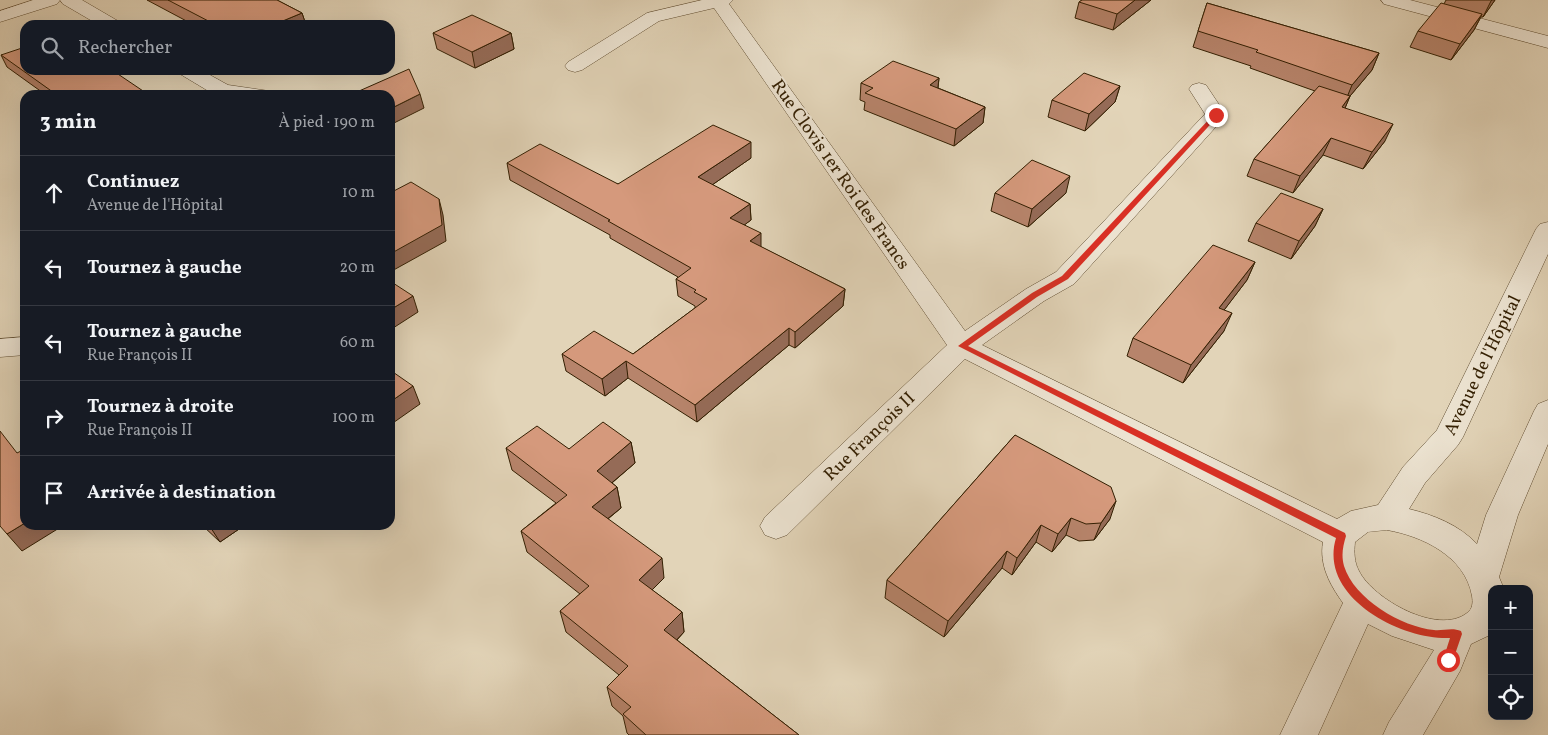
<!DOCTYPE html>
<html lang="fr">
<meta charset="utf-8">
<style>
:root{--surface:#171b24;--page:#242831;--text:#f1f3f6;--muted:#9ea1a6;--line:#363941}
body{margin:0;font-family:Vollkorn,serif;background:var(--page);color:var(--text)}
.controls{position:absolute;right:15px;bottom:15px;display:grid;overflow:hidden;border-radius:10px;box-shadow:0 5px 20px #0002}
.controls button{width:45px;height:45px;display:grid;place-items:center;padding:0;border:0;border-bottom:1px solid var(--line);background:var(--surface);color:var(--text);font:25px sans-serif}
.stop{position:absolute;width:15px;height:15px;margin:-11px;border:4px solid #d93025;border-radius:50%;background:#fff}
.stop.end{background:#d93025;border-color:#fff;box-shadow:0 1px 5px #0008}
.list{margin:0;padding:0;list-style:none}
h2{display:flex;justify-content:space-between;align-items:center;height:65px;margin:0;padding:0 20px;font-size:21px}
h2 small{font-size:16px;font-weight:400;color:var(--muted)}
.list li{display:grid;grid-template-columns:32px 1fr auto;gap:15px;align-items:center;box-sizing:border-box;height:75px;padding:0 20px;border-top:1px solid var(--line)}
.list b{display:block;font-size:19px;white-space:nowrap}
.list p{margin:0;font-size:16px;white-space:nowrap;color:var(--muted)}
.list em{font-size:16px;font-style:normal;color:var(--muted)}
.icon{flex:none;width:28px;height:28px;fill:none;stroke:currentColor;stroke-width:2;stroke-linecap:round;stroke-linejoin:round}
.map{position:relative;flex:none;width:1548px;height:735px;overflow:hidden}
.search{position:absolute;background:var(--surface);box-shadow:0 5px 20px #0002;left:20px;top:20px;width:375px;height:55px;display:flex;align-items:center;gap:12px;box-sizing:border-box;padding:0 18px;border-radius:15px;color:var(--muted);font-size:19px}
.panel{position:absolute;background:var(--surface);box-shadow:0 5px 20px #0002;left:20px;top:90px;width:375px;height:440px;border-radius:15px}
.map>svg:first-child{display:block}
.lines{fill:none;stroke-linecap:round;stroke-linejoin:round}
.minor-casing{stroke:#5f4c30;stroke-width:1}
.minor{fill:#ece3d1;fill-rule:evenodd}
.wall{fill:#b7846b;stroke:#331f02}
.shaded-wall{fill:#956b57;stroke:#331f02}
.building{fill:#d5997c;stroke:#331f02}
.route{fill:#d93025}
.labels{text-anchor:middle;stroke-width:4;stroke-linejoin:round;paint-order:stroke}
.street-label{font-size:18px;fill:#331f02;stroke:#ece3d1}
</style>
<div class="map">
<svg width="1548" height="735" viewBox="0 0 1548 735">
<rect width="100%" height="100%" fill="#e2d4b8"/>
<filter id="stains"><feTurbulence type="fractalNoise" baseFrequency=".004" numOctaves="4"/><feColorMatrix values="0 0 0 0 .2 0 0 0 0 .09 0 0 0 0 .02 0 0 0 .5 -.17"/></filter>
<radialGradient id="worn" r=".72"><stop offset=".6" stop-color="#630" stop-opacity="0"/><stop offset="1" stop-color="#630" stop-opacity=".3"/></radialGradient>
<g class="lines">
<g class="minor-casing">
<path id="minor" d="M 33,0 L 60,0 L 57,4 L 0,22 L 0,11 Z
M 60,0 L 82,0 L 118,21 L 121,25 L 99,25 L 63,4 Z
M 702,0 L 733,0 L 729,4 L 965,331 L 1026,289 L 1056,272 L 1205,114 L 1189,89 L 1192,85 L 1199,83 L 1206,85 L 1226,115 L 1223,119 L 1074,284 L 1044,301 L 982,345 L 1337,519 L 1351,511 L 1378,505 L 1403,467 L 1437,430 L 1536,229 L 1540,224 L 1548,222 L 1548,254 L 1463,437 L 1458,445 L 1425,483 L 1409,509 C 1434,515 1459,525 1477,544 L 1486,515 L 1534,411 L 1538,404 L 1548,400 L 1548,444 L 1518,515 L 1499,577 L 1504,589 L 1492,589 L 1492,634 L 1471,644 L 1460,671 L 1423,735 L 1383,735 L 1389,722 L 1434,650 L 1392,636 L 1368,624 L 1318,735 L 1280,735 L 1343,603 C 1330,585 1319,565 1323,542 L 965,359 L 787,535 L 776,539 L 765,535 L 760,526 L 765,517 L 947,345 L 714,8 L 659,21 L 582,70 L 575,72 L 568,70 L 565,66 L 568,62 L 647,13 ZM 1387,530 C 1422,536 1465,556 1472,596 C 1473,602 1473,609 1467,613 C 1438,636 1373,599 1359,571 C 1354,562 1354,552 1355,542 L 1368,532 Z
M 1381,0 L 1410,0 L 1548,36 L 1548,48 L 1384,4 Z
M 177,70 L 201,70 L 228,85 L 269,91 L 272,95 L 215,95 L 180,74 Z
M 25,337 L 25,355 L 0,357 L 0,339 Z"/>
</g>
<use href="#minor" class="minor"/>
</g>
<path class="wall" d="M 147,0 L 277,0 L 302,13 L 306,25 L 194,25 Z
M 1082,0 L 1151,0 L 1113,30 L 1075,18 L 1079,2 Z
M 1446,0 L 1495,0 L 1483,17 L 1481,17 L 1474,30 L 1451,60 L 1410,47 L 1418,31 L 1444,4 Z
M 1207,3 L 1379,53 L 1372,70 L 1350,96 L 1345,108 L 1385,141 L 1363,169 L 1323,155 L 1293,193 L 1247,176 L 1254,159 L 1315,91 L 1250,68 L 1251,66 L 1193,47 Z
M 433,33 L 511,33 L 514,49 L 475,68 L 437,49 Z
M 1,55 L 149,95 L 46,95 L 7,67 Z
M 939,78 L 938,88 L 985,107 L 983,123 L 954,146 L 864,110 L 865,102 L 860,100 L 861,83 Z
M 1120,86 L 1115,102 L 1085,131 L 1048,117 L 1052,100 Z
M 751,158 L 712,185 L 750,204 L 751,220 L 744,225 L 761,247 L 845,289 L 843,306 L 795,348 L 789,345 L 697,422 L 628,378 L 605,396 L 566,371 L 562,354 L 633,354 L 695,308 L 695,306 L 678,296 L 676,279 L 678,277 L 610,238 L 610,235 L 510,180 L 507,163 L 618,184 Z
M 995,193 L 1066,193 L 1028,227 L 991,211 Z
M 1323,209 L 1315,226 L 1291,259 L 1248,241 L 1256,223 Z
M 1255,262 L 1247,280 L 1224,310 L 1224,331 L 1183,383 L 1127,356 L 1133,338 Z
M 1015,435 L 1110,519 L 1094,540 L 1079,541 L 1066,535 L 1052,552 L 1036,542 L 1012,575 L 1002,568 L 944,637 L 885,598 L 887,580 Z
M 631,442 L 635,463 L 612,483 L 617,487 L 621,508 L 608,519 L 664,578 L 652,590 L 682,612 L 684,632 L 677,640 L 799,735 L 629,735 L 627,733 L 623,716 L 612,706 L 607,687 L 619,675 L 566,632 L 560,611 L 580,594 L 527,552 L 521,531 L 556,503 L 512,470 L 506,448 L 569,449 Z
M 202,525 L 245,525 L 220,542 Z"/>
<path class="shaded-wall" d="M 1135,0 L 1151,0 L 1113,30 L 1117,14 Z
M 1492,0 L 1495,0 L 1483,17 L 1491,1 Z
M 302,13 L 306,25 L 273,25 Z
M 1482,14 L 1474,30 L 1451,60 L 1460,44 Z
M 511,33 L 514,49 L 475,68 L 472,52 Z
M 1379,53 L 1372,70 L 1345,102 L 1352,85 Z
M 939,78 L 937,95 L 930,85 Z
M 1120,86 L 1115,102 L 1085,131 L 1089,114 Z
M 420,94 L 424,108 L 390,125 L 390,109 Z
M 1350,96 L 1343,113 L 1342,107 Z
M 985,107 L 983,123 L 954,146 L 956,129 Z
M 1393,124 L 1385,141 L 1363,169 L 1372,152 Z
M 1331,138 L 1323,155 L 1293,193 L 1300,176 Z
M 751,142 L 751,158 L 699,194 L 698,177 Z
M 1070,176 L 1066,193 L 1028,227 L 1032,209 Z
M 439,199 L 443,215 L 446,241 L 390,272 L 390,254 Z
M 750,204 L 751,220 L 731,235 L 730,218 Z
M 1323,209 L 1315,226 L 1291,259 L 1299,241 Z
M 761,233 L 761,250 L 750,241 Z
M 1255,262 L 1247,280 L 1212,326 L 1219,308 Z
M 845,289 L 843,306 L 795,348 L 795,332 Z
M 413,296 L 418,312 L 390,330 L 390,310 Z
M 1232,313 L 1224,331 L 1183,383 L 1191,365 Z
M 789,328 L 789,345 L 697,422 L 695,405 Z
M 626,361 L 628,378 L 605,396 L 602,379 Z
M 413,386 L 420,404 L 390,425 L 390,402 Z
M 631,442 L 635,463 L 601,492 L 597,471 Z
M 617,487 L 621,508 L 596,528 L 592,507 Z
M 1116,501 L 1110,519 L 1094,540 L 1101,523 Z
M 1071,518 L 1066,535 L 1052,552 L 1058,534 Z
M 25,523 L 25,525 L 64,525 L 22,551 L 7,534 Z
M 209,525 L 245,525 L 220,542 Z
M 1041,525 L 1036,542 L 1012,575 L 1017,558 Z
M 1007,551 L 1002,568 L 944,637 L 948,621 Z
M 662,558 L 664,578 L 642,600 L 639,580 Z
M 682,612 L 684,632 L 667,650 L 664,630 Z"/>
<path class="building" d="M 168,0 L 277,0 L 302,13 L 273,25 L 223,25 L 222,24 L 216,25 Z
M 1082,0 L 1135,0 L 1117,14 L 1079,2 Z
M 1207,3 L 1379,53 L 1352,85 L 1256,52 L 1258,50 L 1198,31 Z
M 1441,3 L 1482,14 L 1460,44 L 1418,31 Z
M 472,15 L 511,33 L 472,52 L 433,33 Z
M 25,47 L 25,70 L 112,70 L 149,95 L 57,95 L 1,55 Z
M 893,61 L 939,78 L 930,85 L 985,107 L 956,129 L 865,93 L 873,88 L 861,83 Z
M 409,69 L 420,94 L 390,109 L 390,95 L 350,95 Z
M 1084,73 L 1120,86 L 1089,114 L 1052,100 Z
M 1319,86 L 1350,96 L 1342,107 L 1393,124 L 1372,152 L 1331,138 L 1300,176 L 1254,159 Z
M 713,125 L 751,142 L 698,177 L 750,204 L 730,218 L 761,233 L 750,241 L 845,289 L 795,332 L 789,328 L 695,405 L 626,361 L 602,379 L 562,354 L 594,331 L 633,354 L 707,299 L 694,292 L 696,290 L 676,279 L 691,268 L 608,221 L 610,220 L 507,163 L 540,144 L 618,184 Z
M 1032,160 L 1070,176 L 1032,209 L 995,193 Z
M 411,182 L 439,199 L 442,225 L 390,254 L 390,193 Z
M 1281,193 L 1323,209 L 1299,241 L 1256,223 Z
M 1213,245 L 1255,262 L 1219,308 L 1232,313 L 1191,365 L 1133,338 Z
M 390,281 L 413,296 L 390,310 Z
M 390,370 L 413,386 L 390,402 Z
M 603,422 L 631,442 L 597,471 L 617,487 L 592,507 L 662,558 L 639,580 L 682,612 L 664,630 L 799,735 L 646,735 L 623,714 L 631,707 L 607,687 L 628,666 L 560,611 L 589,586 L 521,531 L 567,495 L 506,448 L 537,426 L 569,449 Z
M 0,431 L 17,453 L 25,449 L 25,523 L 7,534 L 0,526 Z
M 1015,435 L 1111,487 L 1116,501 L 1101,523 L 1086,524 L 1071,518 L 1058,534 L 1041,525 L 1017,558 L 1007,551 L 948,621 L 887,580 Z"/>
<path class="route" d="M 1214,114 L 1219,115 L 1068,279 L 1037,297 L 968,346 L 1345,533 L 1346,536 C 1343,546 1341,555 1344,566 C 1354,599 1402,627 1434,630 C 1443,631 1452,627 1461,631 L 1462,634 L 1452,663 L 1445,663 L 1443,660 L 1450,638 C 1401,640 1318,597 1336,538 L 958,346 L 1032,293 L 1062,276 Z"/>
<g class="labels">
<g class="street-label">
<text transform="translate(841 174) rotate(55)" y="6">Rue Clovis 1er Roi des Francs</text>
<text transform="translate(1482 365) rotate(-64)" y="6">Avenue de l'Hôpital</text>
<text transform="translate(869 436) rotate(-44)" y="6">Rue François II</text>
</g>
</g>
<rect width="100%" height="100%" filter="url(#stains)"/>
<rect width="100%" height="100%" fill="url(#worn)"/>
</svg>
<div class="controls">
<button>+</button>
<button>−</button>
<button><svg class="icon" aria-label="locate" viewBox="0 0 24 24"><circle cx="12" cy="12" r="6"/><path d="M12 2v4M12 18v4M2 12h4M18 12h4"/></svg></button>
</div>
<div class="stop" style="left:1448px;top:660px"></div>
<div class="stop end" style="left:1216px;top:115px"></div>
<div class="search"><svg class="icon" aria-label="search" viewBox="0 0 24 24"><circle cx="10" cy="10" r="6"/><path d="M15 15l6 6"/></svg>Rechercher</div>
<section class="panel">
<h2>3 min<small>À pied · 190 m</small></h2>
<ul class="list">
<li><svg class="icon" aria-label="ahead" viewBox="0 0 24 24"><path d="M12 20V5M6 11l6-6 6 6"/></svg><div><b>Continuez</b><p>Avenue de l'Hôpital</p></div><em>10 m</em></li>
<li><svg class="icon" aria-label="left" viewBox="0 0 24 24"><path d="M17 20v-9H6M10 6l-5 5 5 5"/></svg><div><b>Tournez à gauche</b></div><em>20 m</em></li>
<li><svg class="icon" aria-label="left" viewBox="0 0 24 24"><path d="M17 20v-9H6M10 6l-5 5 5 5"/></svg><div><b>Tournez à gauche</b><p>Rue François II</p></div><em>60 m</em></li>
<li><svg class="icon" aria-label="right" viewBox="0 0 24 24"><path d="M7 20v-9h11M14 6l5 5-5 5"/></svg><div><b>Tournez à droite</b><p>Rue François II</p></div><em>100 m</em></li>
<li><svg class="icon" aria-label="arrive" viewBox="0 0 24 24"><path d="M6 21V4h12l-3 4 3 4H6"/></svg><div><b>Arrivée à destination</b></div></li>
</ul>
</section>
</div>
